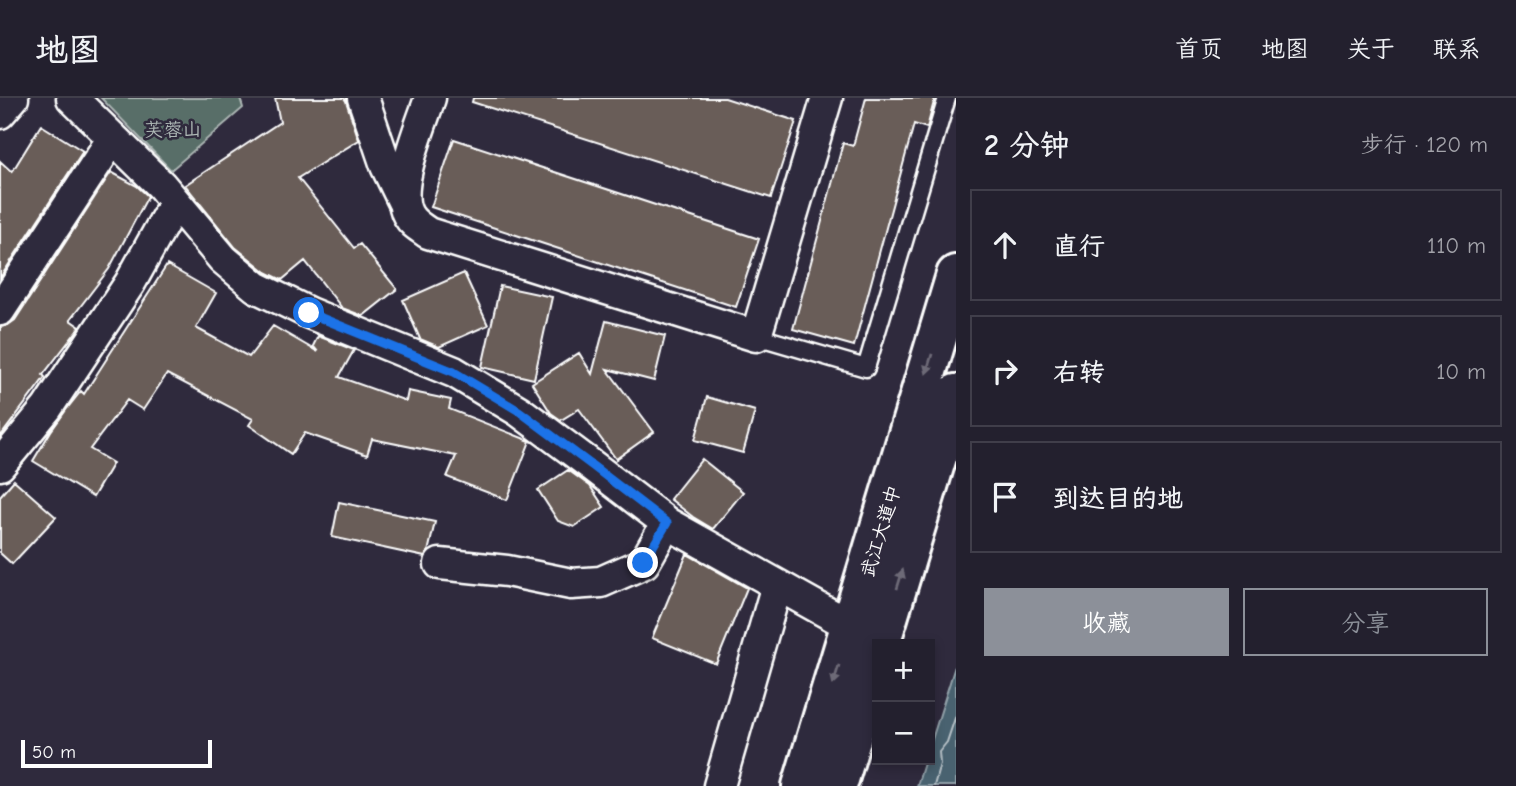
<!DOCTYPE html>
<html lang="zh">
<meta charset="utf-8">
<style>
:root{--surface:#23202e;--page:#2b2836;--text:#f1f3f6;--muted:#a3a3aa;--line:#403e4a;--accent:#8c9099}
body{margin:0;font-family:"Comic Neue","LXGW WenKai TC",sans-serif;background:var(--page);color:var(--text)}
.controls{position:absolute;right:21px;bottom:21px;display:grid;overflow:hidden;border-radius:0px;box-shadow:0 4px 10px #0003}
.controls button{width:63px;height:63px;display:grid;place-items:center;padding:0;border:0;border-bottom:2px solid var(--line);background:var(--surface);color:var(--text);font:35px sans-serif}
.scale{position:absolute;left:21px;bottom:18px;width:191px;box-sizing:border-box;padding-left:7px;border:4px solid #fff;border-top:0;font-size:19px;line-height:24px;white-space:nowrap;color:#fff;-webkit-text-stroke:5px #2f2a3d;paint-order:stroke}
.stop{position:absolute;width:21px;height:21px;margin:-16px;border:5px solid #1a73e8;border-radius:50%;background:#fff}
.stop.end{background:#1a73e8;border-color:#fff;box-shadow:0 2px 7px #0008}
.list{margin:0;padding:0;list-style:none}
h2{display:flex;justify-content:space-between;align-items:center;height:91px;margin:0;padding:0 28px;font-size:30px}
h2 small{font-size:23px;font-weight:400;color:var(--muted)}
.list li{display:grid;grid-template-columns:46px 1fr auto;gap:21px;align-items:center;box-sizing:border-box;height:112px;margin:0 14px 14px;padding:0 14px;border:2px solid var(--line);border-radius:0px}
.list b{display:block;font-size:26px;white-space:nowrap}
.list em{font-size:23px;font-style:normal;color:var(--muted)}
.actions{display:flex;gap:14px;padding:21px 28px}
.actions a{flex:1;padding:16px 0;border:2px solid var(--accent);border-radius:0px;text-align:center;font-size:24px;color:var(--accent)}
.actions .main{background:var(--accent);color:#fff}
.icon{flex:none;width:38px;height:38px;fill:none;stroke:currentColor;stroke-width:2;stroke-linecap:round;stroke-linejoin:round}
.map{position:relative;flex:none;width:956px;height:688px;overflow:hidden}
header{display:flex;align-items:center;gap:42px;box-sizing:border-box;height:98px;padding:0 35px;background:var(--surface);border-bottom:2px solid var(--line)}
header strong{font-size:33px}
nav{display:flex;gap:38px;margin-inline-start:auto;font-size:24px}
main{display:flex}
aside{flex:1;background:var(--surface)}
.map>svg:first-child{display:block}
.green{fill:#596e68;stroke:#acb6b4;stroke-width:2}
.water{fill:#496270;stroke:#92a1a9;stroke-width:2}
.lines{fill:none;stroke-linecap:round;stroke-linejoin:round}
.shore{stroke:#b6c0c6;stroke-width:2}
.building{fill:#695d59;stroke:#fff;stroke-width:2}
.lane-casing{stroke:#fff;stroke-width:21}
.street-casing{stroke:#fff;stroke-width:35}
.primary-casing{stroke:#fff;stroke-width:44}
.lane{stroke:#2f2a3d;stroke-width:16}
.street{stroke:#2f2a3d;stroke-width:30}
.primary{stroke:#2f2a3d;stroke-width:38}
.oneway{fill:#6d6a77}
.route{stroke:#1a73e8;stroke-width:9}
.labels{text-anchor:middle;stroke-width:5;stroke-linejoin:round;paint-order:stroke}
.park-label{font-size:19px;fill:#acb6b4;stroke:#2f2a3d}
.street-label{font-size:19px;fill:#fff;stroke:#2f2a3d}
</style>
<header>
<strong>地图</strong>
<nav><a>首页</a><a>地图</a><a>关于</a><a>联系</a></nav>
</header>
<main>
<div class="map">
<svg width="956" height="688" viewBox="0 0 956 688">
<rect width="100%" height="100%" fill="#2f2a3d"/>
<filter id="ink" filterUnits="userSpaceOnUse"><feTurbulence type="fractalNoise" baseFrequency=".0143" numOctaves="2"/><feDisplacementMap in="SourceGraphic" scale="14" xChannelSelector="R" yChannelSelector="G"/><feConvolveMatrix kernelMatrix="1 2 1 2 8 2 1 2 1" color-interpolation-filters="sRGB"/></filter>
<g filter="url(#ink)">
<path class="green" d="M 101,0 L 240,0 L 243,10 L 171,72 Z"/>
<path class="water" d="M 956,565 L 956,688 L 917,688 L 925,662 L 930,662 L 930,648 Z"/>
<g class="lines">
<path class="shore" d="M 934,688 L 940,666 L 939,654 L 947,644 L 956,617"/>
</g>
<path class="building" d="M 275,0 L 344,0 L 346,3 L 359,42 L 298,80 L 354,150 L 360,146 L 397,191 L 363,218 L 342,210 L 305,163 L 282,182 L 266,174 L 235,149 L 185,87 L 280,24 Z
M 473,0 L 725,0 L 796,23 L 771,100 L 472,4 Z
M 866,0 L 935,0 L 927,30 L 914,26 L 854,248 L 793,231 L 843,45 L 853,48 Z
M 41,27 L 83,53 L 0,180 L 0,63 L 12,74 Z
M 454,41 L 759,141 L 736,209 L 431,109 Z
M 111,74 L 137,88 L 148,98 L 109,171 L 70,222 L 80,229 L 43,277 L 45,279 L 0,339 L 0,229 L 8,227 L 15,222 Z
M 167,167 L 216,195 L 196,230 L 249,259 L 273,228 L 318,254 L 313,248 L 318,238 L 354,252 L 339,279 L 406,303 L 408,293 L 451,302 L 449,311 L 530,343 L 507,402 L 447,379 L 456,358 L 372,341 L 367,357 L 305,335 L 291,356 L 249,327 L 253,321 L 167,276 L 143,312 L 127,302 L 90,351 L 113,365 L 93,399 L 33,363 L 51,333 L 66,312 L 81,293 L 84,296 Z
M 464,175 L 488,227 L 439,249 L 420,241 L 403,202 Z
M 500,188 L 552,199 L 534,281 L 482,269 Z
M 606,223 L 665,238 L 654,283 L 607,271 L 654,334 L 616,361 L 579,311 L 561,322 L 551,315 L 532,285 L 579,255 L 592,276 Z
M 707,299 L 755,313 L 743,355 L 695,342 Z
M 702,361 L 743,394 L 713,431 L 693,419 L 670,401 Z
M 568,372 L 590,388 L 604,409 L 574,429 L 558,423 L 538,392 Z
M 14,382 L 56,419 L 12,466 L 0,455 L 0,398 Z
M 339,404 L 435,424 L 428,454 L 425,459 L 332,439 Z
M 687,456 L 747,490 L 716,566 L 652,540 Z"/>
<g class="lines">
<g class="lane-casing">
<path id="lane" d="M 756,238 L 866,270 L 947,0"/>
</g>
<g class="street-casing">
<path id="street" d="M 72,0 L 161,87 L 223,161 L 256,189 L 309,215 L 454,274 L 519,313 L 594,369 L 667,425 L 851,528
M 363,0 L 386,68 L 403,103
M 430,0 C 421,28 393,91 408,117 C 413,126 420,129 428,135 L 756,238 L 827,0
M 0,15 L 13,0
M 0,212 L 113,40
M 0,367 L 47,310 L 130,185 L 175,104
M 440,466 L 507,473 L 571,486 L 601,484 L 644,465 L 667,425
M 719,688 L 777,487"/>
</g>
<g class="primary-casing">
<path id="primary" d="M 880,546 L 956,296
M 802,688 L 956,177
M 837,688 L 877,556"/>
</g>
<use href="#lane" class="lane"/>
<use href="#street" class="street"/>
<use href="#primary" class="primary"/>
</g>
<defs><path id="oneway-solid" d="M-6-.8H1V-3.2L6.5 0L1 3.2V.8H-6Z" transform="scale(1.75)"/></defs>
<g class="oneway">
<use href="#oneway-solid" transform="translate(929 266) rotate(107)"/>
<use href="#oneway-solid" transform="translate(900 481) rotate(-73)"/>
<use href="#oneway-solid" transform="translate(836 577) rotate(107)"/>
</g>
</g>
<g class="lines" filter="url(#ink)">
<path class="route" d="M 309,215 L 454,274 L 519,313 L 594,369 L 667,425 L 643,465"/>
</g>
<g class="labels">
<g class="park-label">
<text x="173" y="38">芙蓉山</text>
</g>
<g class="street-label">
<text transform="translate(880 433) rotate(-73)" y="7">武江大道中</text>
</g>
</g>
</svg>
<div class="controls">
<button>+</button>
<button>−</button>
</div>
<div class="scale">50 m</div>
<div class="stop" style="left:309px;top:215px"></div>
<div class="stop end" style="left:643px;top:465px"></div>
</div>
<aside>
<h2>2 分钟<small>步行 · 120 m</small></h2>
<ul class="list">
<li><svg class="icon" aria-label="ahead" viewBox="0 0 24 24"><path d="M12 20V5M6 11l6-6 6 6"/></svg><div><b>直行</b></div><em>110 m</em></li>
<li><svg class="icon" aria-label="right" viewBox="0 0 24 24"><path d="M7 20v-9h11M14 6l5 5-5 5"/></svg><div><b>右转</b></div><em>10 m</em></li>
<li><svg class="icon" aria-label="arrive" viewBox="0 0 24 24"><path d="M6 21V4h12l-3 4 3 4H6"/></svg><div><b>到达目的地</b></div></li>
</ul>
<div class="actions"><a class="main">收藏</a><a>分享</a></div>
</aside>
</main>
